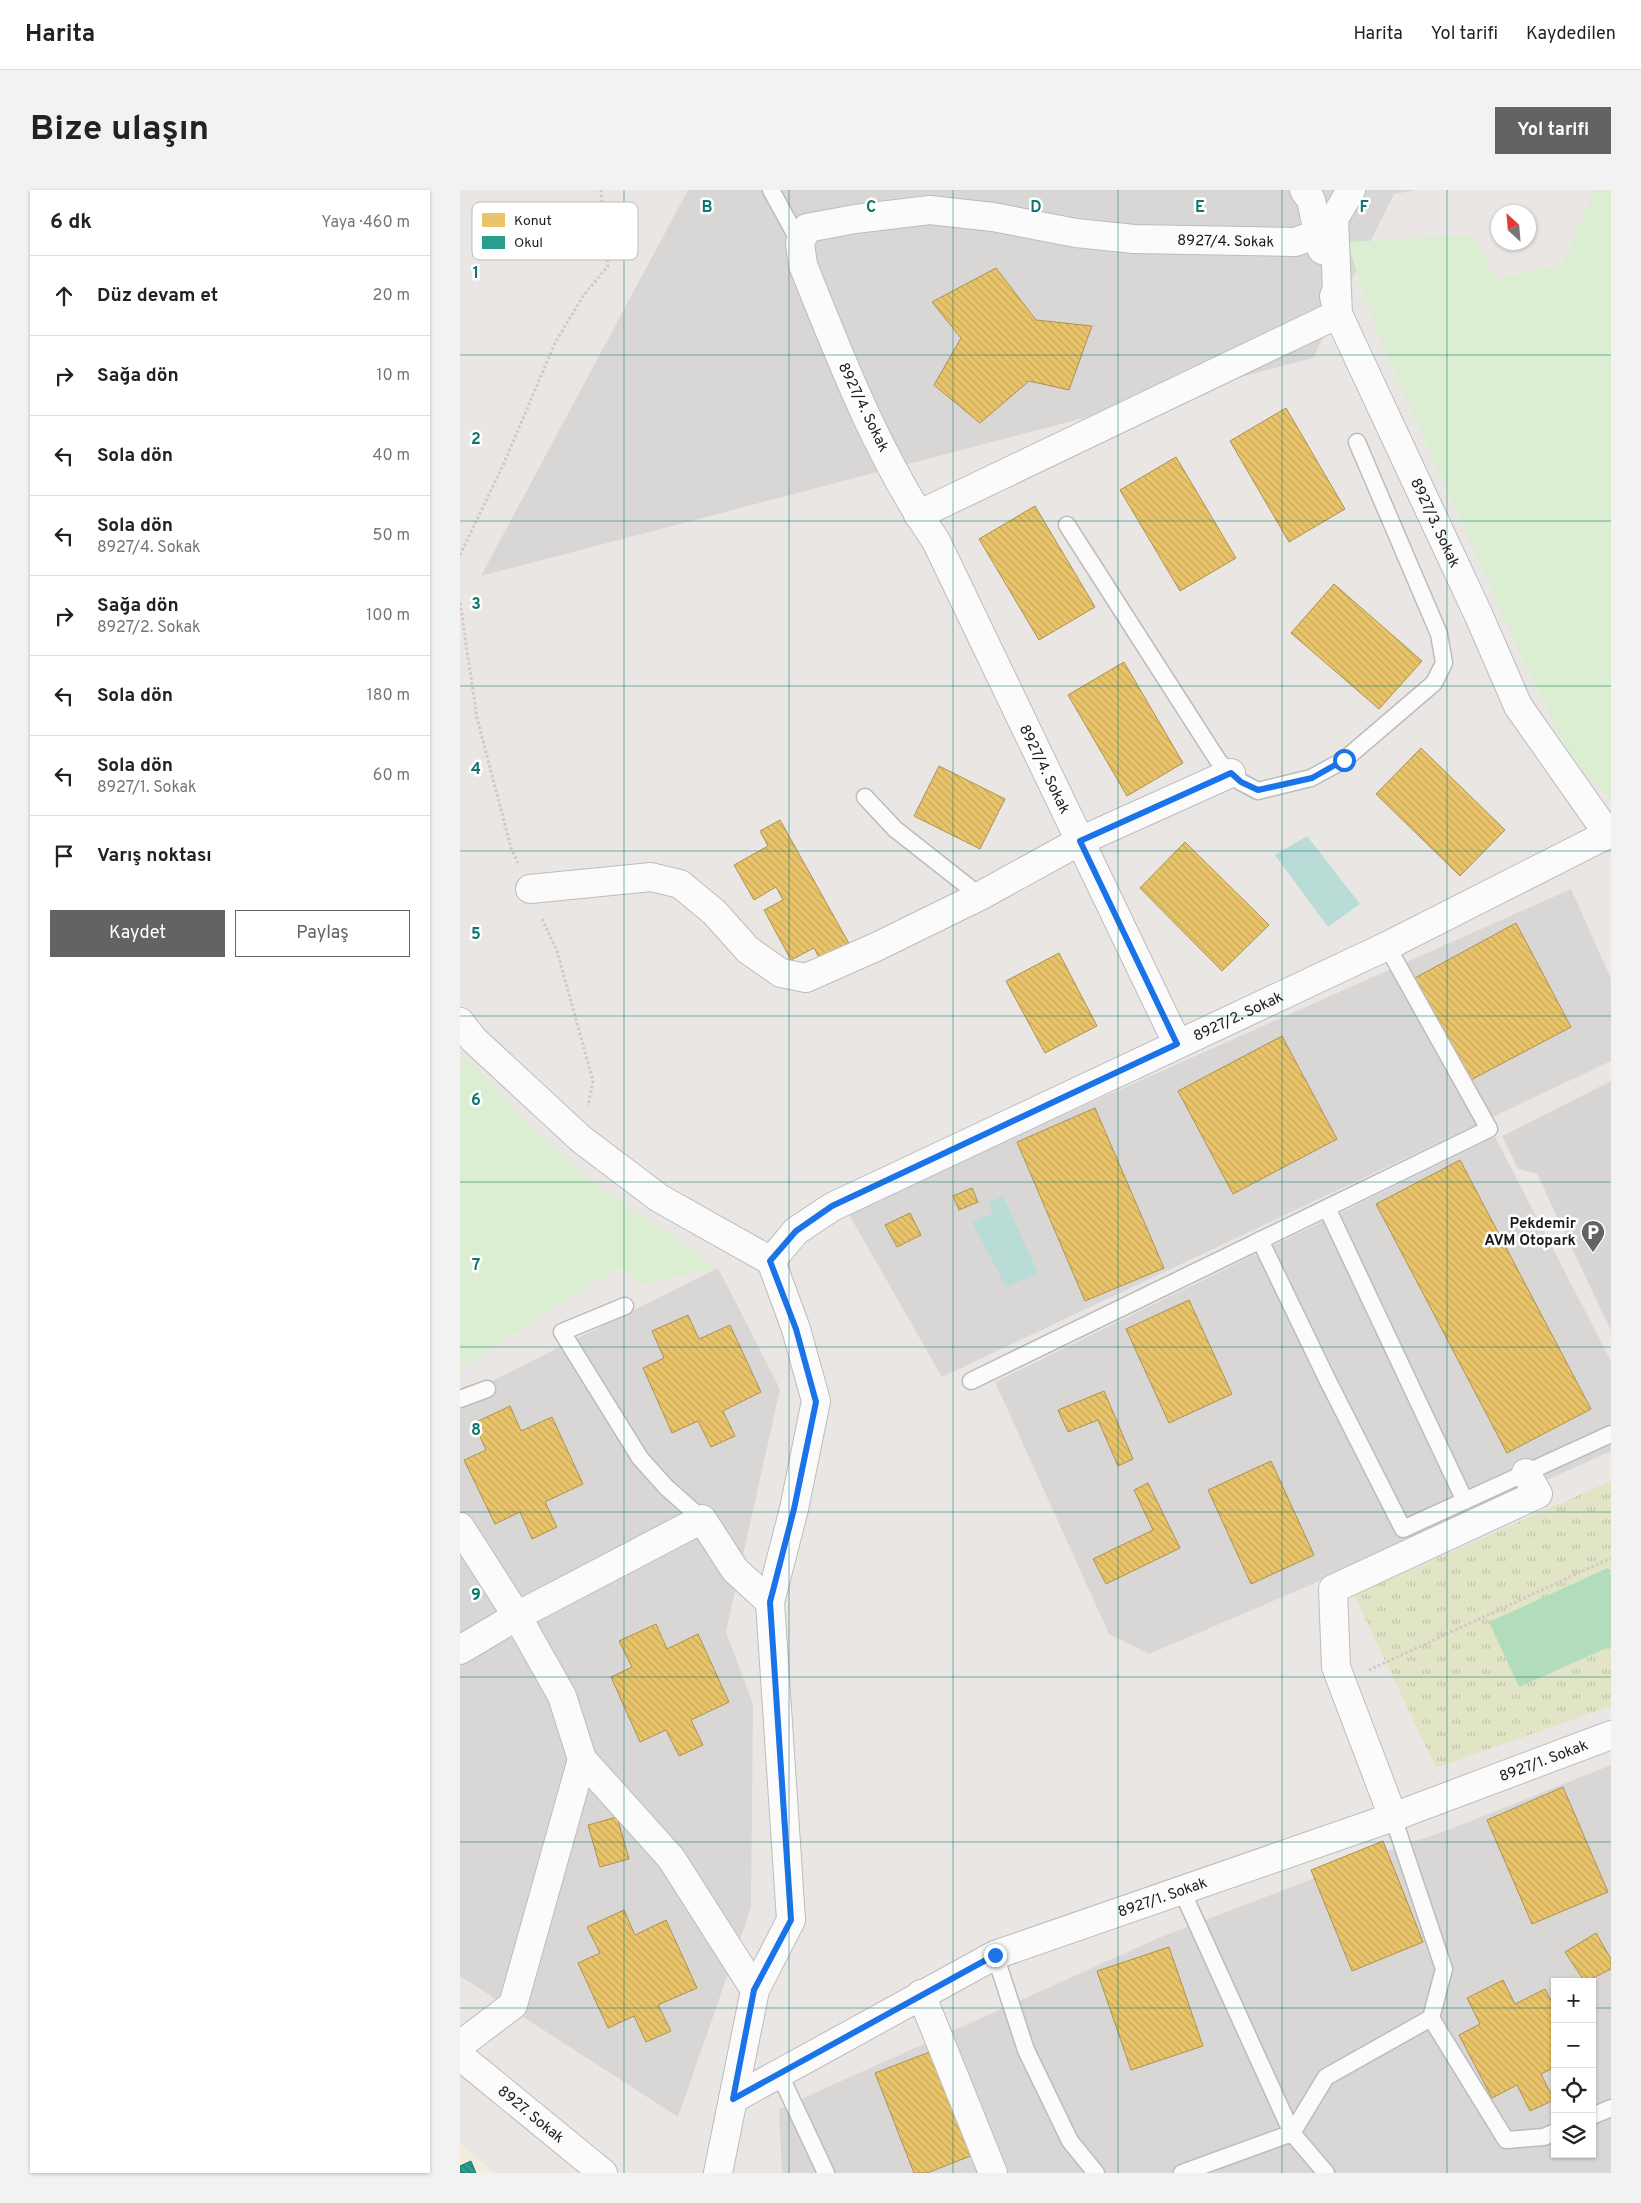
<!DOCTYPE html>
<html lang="tr">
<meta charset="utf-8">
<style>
:root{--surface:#fff;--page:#f2f2f2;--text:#222;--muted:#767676;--line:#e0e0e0;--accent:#646362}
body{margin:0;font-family:Overpass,sans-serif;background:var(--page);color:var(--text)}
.controls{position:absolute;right:15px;bottom:15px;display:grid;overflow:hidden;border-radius:0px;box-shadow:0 1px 4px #0004}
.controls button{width:45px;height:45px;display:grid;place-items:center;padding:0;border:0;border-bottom:1px solid var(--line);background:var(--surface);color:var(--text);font:25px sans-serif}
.compass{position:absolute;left:1031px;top:15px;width:45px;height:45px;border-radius:50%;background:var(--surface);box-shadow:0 1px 4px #0004;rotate:334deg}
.stop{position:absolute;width:15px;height:15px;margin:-11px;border:4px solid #1a73e8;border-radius:50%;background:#fff}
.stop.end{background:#1a73e8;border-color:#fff;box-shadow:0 1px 5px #0008}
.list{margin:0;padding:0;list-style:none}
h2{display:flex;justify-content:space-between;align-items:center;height:65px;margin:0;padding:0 20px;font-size:21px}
h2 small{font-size:16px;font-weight:400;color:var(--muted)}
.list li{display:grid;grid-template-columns:32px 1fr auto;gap:15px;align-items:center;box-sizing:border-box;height:80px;padding:0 20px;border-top:1px solid var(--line)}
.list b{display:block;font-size:19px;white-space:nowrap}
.list p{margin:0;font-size:16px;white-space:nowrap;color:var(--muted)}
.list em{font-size:16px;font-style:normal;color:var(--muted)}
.actions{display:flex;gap:10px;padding:15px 20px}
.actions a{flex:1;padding:11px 0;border:1px solid var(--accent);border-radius:0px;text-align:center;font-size:18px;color:var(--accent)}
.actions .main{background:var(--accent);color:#fff}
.icon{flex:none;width:28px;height:28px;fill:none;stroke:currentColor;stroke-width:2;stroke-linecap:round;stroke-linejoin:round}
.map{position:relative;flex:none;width:1151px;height:1983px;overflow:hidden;border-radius:0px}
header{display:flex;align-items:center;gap:30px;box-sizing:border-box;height:70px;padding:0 25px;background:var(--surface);border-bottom:1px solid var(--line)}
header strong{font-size:24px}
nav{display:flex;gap:28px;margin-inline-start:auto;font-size:18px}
.intro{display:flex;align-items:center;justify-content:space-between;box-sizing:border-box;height:120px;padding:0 30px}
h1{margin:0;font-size:35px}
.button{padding:12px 22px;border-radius:0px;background:var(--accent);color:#fff;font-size:18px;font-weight:700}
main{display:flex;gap:30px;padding:0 30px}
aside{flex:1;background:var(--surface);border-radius:0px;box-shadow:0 1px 4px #0004}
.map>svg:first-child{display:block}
.residential{fill:#d9d7d6;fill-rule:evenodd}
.education{fill:#f4ecdf}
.grass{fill:url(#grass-tufts)}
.park{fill:#dbeed1}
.pitch{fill:#b2ddbc}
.parking{fill:#d8d6d5}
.water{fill:#badcd7}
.homes{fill:url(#homes-back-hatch);stroke:#ac9253}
.schools{fill:url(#schools-back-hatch);stroke:#26766c}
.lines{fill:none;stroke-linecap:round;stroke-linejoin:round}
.service-casing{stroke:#bdbcbb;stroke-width:19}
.minor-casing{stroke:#bdbcbb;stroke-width:30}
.path{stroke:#d4c6c9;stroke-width:3;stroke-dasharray:2.5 2.5;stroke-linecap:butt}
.service{stroke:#fcfbfb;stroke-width:16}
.minor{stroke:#fcfbfb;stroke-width:28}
.route{stroke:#1a73e8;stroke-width:6}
.grid{fill:none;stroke:#0f766e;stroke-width:1;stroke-opacity:0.55}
.labels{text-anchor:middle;stroke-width:5;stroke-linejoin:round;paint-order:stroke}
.street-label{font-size:15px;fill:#1c1c1c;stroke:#fff}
.poi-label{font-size:15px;font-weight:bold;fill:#1c1c1c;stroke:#fff;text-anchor:end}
.key{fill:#fff;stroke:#bbb;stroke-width:1}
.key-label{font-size:14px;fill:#1c1c1c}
.grid-label{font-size:16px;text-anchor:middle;font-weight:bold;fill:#0f766e;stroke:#fff;stroke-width:5;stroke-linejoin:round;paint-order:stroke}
</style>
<header>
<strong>Harita</strong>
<nav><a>Harita</a><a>Yol tarifi</a><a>Kaydedilen</a></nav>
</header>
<div class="intro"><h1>Bize ulaşın</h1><a class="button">Yol tarifi</a></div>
<main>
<aside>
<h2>6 dk<small>Yaya · 460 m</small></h2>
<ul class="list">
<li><svg class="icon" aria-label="ahead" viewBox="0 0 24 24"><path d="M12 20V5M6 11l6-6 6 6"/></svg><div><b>Düz devam et</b></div><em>20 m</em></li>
<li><svg class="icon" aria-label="right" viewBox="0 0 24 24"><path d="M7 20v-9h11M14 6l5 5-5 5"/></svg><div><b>Sağa dön</b></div><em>10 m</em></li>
<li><svg class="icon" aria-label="left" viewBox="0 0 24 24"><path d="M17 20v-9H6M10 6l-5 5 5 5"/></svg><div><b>Sola dön</b></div><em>40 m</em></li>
<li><svg class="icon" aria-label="left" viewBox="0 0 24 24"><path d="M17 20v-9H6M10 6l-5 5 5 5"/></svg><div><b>Sola dön</b><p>8927/4. Sokak</p></div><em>50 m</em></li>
<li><svg class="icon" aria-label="right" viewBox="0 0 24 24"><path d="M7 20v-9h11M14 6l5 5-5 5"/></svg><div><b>Sağa dön</b><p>8927/2. Sokak</p></div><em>100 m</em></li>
<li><svg class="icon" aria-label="left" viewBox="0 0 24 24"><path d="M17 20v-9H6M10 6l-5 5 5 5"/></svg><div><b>Sola dön</b></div><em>180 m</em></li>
<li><svg class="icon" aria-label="left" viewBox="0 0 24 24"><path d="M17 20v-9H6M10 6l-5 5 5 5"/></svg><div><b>Sola dön</b><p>8927/1. Sokak</p></div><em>60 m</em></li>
<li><svg class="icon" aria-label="arrive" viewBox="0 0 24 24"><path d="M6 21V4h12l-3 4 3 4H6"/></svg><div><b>Varış noktası</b></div></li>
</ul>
<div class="actions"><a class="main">Kaydet</a><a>Paylaş</a></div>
</aside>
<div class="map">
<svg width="1151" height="1983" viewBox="0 0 1151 1983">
<defs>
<pattern id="grass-tufts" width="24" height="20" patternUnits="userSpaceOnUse" patternTransform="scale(1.25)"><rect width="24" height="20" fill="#e1e5c5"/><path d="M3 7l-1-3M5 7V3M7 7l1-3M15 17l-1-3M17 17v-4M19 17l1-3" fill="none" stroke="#c0c4a9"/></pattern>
<pattern id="homes-back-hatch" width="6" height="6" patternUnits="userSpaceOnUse" patternTransform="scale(1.25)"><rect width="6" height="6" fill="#e9c46a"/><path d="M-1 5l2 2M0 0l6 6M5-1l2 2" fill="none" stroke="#c7a85b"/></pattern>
<pattern id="schools-back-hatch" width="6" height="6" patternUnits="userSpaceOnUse" patternTransform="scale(1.25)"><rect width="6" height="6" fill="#2a9d8f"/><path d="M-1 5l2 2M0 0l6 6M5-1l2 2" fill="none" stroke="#237f74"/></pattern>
</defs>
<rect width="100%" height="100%" fill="#eae6e4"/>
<path class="residential" d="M 228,0 L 957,0 L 934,4 L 853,168 L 21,386 Z
M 1111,699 L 1151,789 L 1151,871 L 482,1187 L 387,1021 Z
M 1035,947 L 1151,1171 L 1151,1261 L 902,1373 L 689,1464 L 649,1444 L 535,1192 Z
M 258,1078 L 320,1199 L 266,1442 L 293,1514 L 291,1718 L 218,1927 L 0,1786 L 0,1207 Z
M 1151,1575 L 1151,1983 L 322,1983 L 319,1919 L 701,1747 L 912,1666 L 991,1639 ZM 1095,1792 L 1132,1792 L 1132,1964 L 1095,1964 Z"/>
<path class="education" d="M 0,1953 L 34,1983 L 0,1983 Z"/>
<path class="grass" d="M 1151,1291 L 1151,1516 L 976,1578 L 894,1405 Z"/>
<path class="park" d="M 1135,0 L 1151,0 L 1151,609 L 1112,570 L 1059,461 L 919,147 L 887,52 L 1013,45 L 1036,89 L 1102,75 Z
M 8,868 L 75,942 L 148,1003 L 258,1078 L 180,1094 L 159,1077 L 0,1178 L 0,875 Z"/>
<path class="pitch" d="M 1148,1378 L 1151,1385 L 1151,1456 L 1059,1497 L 1029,1432 Z"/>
<path class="parking" d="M 1151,891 L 1151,1141 L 1077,984 L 1058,979 L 1042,946 Z"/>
<path class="water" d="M 847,646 L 900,714 L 868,737 L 815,665 Z
M 543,1006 L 578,1083 L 546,1097 L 512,1032 L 533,1023 L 528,1012 Z"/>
<path class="homes" d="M 536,78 L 576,130 L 632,136 L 609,200 L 569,191 L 520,233 L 474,195 L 501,148 L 472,112 Z
M 826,218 L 885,319 L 829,352 L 770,251 Z
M 716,267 L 776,368 L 720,401 L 660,300 Z
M 575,316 L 635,417 L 579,450 L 519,349 Z
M 874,394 L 962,471 L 919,519 L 831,443 Z
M 664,472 L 723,573 L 667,606 L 608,505 Z
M 961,558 L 1045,640 L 1000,686 L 916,604 Z
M 479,576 L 545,609 L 520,659 L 454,626 Z
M 320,630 L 391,757 L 362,773 L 354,758 L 331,770 L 304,720 L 323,710 L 316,697 L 294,710 L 274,675 L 308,656 L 300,641 Z
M 725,652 L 809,735 L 762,781 L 680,698 Z
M 1056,733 L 1111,837 L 1007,892 L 953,789 Z
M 599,763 L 637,836 L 585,863 L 546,791 Z
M 822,846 L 877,949 L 773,1004 L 718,901 Z
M 635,918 L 704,1078 L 625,1111 L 557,952 Z
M 1000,970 L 1131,1219 L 1047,1263 L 916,1014 Z
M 512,998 L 518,1012 L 499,1020 L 493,1006 Z
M 450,1023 L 461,1045 L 437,1057 L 425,1035 Z
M 729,1110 L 772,1204 L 709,1233 L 666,1139 Z
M 228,1125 L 239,1149 L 270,1135 L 301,1202 L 263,1221 L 275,1246 L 251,1257 L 238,1231 L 212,1243 L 183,1178 L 204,1168 L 192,1141 Z
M 644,1201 L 673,1269 L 658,1276 L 638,1230 L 608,1242 L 598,1220 Z
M 50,1216 L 61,1241 L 92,1227 L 123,1294 L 85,1312 L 97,1337 L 72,1349 L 60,1322 L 35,1334 L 4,1270 L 26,1260 L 14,1233 Z
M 811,1271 L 854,1365 L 791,1394 L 748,1300 Z
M 688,1293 L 720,1358 L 646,1394 L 633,1369 L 693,1340 L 674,1300 Z
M 196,1434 L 207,1459 L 238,1444 L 269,1512 L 231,1530 L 243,1555 L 219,1566 L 206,1540 L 180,1552 L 151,1487 L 172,1477 L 159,1451 Z
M 1103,1597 L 1148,1702 L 1072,1734 L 1027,1630 Z
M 157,1627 L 169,1669 L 140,1677 L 128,1635 Z
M 923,1651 L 963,1752 L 892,1781 L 851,1680 Z
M 164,1720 L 175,1745 L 206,1730 L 237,1798 L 198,1815 L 211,1841 L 186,1852 L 174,1826 L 148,1838 L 118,1773 L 140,1763 L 127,1737 Z
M 1136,1743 L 1151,1769 L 1151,1779 L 1125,1792 L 1105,1762 Z
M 709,1757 L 743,1856 L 671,1880 L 637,1781 Z
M 1043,1790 L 1055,1814 L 1085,1799 L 1095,1818 L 1095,1877 L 1081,1884 L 1094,1910 L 1070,1921 L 1057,1895 L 1032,1908 L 999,1845 L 1020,1834 L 1007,1808 Z
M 472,1861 L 513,1965 L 467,1983 L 454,1983 L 415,1883 Z"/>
<path class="schools" d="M 11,1971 L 16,1983 L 0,1983 L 0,1976 Z"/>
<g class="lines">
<g class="service-casing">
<path id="service" d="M 311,0 L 340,53
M 607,335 L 759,572 L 781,592 L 798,601 L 851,588 L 884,570 L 974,493 L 984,473 L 979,444 L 897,252
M 405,607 L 435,639 L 520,706
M 867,1018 L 1005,1311
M 800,1050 L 867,1189 L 943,1339 L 1151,1244
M 165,1116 L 102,1142 L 180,1268 L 206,1297 L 242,1329
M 511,1191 L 1029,939 L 927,756
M 0,1209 L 27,1199
M 722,1701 L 832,1943 L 866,1887 L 971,1828 L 984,1779 L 933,1627
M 535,1765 L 566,1860 L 610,1951 L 636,1983
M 971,1828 L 1046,1950 L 1084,1947 L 1095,1942
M 319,1883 L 366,1983
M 1132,1926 L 1151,1918
M 722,1983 L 832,1943 L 866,1983"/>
</g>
<g class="minor-casing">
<g id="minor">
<path d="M 844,0 L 851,10 L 862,60"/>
<path id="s1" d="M 891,0 L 874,29 L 878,124 L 1019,426 L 1058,516 L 1148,644"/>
<path d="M 458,325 L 878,124 L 874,106"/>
<path d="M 70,699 L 191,687 L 220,694 L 254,722 L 288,760 L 321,783 L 346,788 L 416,757 L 520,706 L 620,651 L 771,583"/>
<path d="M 0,832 L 13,849 L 121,949 L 199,1008 L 311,1071 L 336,1139 L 356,1211 L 334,1319 L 310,1412 L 331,1730 L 295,1800 L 258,1983"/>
<path id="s2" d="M 717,853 L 476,351 C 418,266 381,170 343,75 L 340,53 L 347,38 L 395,29 L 470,20 L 533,27 L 616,43 L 674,49 L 835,52 L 858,44"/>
<path id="s3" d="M 311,1071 L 336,1041 L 372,1017 L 927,756 L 1148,644"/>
<path d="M 0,1337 L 57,1426 L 102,1506 L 122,1569 L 53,1815 L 0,1855"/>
<path d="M 0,1460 L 57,1426 L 242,1329 L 275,1380 L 310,1412"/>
<path d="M 122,1569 L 211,1668 L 295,1800"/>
<path d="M 933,1627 L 876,1477 L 873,1399 L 1078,1304 L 1066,1283"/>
<path d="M 461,1804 L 533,1983"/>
<path id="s4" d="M 0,1866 L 143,1983"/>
<path id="s5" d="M 273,1909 L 535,1765 L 933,1627 L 1151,1545"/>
</g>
</g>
<path class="path" d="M 0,365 L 44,273 L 95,153 L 123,106 L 148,76 L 141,0
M 0,413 L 17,528 L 51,658 L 58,673
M 82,729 L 97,761 L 133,891 L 128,916
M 909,1480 L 1151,1368"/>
<use href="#service" class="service"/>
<use href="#minor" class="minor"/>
</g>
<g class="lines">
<path class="route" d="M 535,1765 L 273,1909 L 294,1800 L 331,1730 L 310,1412 L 334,1319 L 356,1212 L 336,1139 L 310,1071 L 336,1041 L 372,1016 L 717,854 L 620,651 L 771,583 L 781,592 L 798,600 L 852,588 L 884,570"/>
</g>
<path class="grid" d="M 164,0 L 164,1983M 329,0 L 329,1983M 493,0 L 493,1983M 658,0 L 658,1983M 822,0 L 822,1983M 987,0 L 987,1983M 0,165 L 1151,165M 0,331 L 1151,331M 0,496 L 1151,496M 0,661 L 1151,661M 0,826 L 1151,826M 0,992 L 1151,992M 0,1157 L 1151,1157M 0,1322 L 1151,1322M 0,1487 L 1151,1487M 0,1652 L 1151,1652M 0,1818 L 1095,1818M 1132,1818 L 1151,1818"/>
<defs>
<g id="parking-pin" transform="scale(1.25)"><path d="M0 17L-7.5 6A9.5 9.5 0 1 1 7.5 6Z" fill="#646362" stroke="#fff"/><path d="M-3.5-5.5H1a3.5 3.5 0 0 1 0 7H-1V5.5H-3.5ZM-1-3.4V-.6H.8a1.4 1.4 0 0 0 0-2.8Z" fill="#fff"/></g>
</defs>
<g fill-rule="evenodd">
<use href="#parking-pin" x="1133" y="1042"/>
</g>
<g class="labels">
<g class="street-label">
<text dy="5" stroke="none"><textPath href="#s2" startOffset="1325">8927/4. Sokak</textPath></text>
<text transform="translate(404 217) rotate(64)" y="5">8927/4. Sokak</text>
<text dy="5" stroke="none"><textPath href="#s1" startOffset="359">8927/3. Sokak</textPath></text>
<text transform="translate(585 579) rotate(64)" y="5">8927/4. Sokak</text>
<text dy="5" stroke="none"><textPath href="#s3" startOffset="531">8927/2. Sokak</textPath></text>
<text dy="5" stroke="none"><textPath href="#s5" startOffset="881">8927/1. Sokak</textPath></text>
<text dy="5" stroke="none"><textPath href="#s5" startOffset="476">8927/1. Sokak</textPath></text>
<text dy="5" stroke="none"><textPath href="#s4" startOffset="92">8927. Sokak</textPath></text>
</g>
<g class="poi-label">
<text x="1116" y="1038">Pekdemir<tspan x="1116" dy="17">AVM Otopark</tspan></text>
</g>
</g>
<rect x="12" y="12" width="166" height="58" rx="8" class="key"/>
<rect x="22" y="23" width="23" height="14" fill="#e9c46a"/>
<rect x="22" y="46" width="23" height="13" fill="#2a9d8f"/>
<g class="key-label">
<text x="54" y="35">Konut</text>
<text x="54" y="57">Okul</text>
</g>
<g class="grid-label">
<text x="247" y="22">B</text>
<text x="411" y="22">C</text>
<text x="576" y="22">D</text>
<text x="740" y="22">E</text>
<text x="904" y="22">F</text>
<text x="16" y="88">1</text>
<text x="16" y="254">2</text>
<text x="16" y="419">3</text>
<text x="16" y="584">4</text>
<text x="16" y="749">5</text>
<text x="16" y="915">6</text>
<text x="16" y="1080">7</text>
<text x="16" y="1245">8</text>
<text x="16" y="1410">9</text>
</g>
</svg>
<div class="controls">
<button>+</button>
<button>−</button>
<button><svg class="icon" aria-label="locate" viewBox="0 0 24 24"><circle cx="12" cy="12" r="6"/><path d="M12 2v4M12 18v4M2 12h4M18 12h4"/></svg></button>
<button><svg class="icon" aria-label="layers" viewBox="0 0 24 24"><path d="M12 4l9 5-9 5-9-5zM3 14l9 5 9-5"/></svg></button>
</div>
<svg class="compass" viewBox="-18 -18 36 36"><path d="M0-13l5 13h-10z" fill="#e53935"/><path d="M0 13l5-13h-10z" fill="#767676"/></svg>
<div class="stop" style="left:884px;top:570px"></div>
<div class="stop end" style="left:535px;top:1765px"></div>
</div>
</main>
